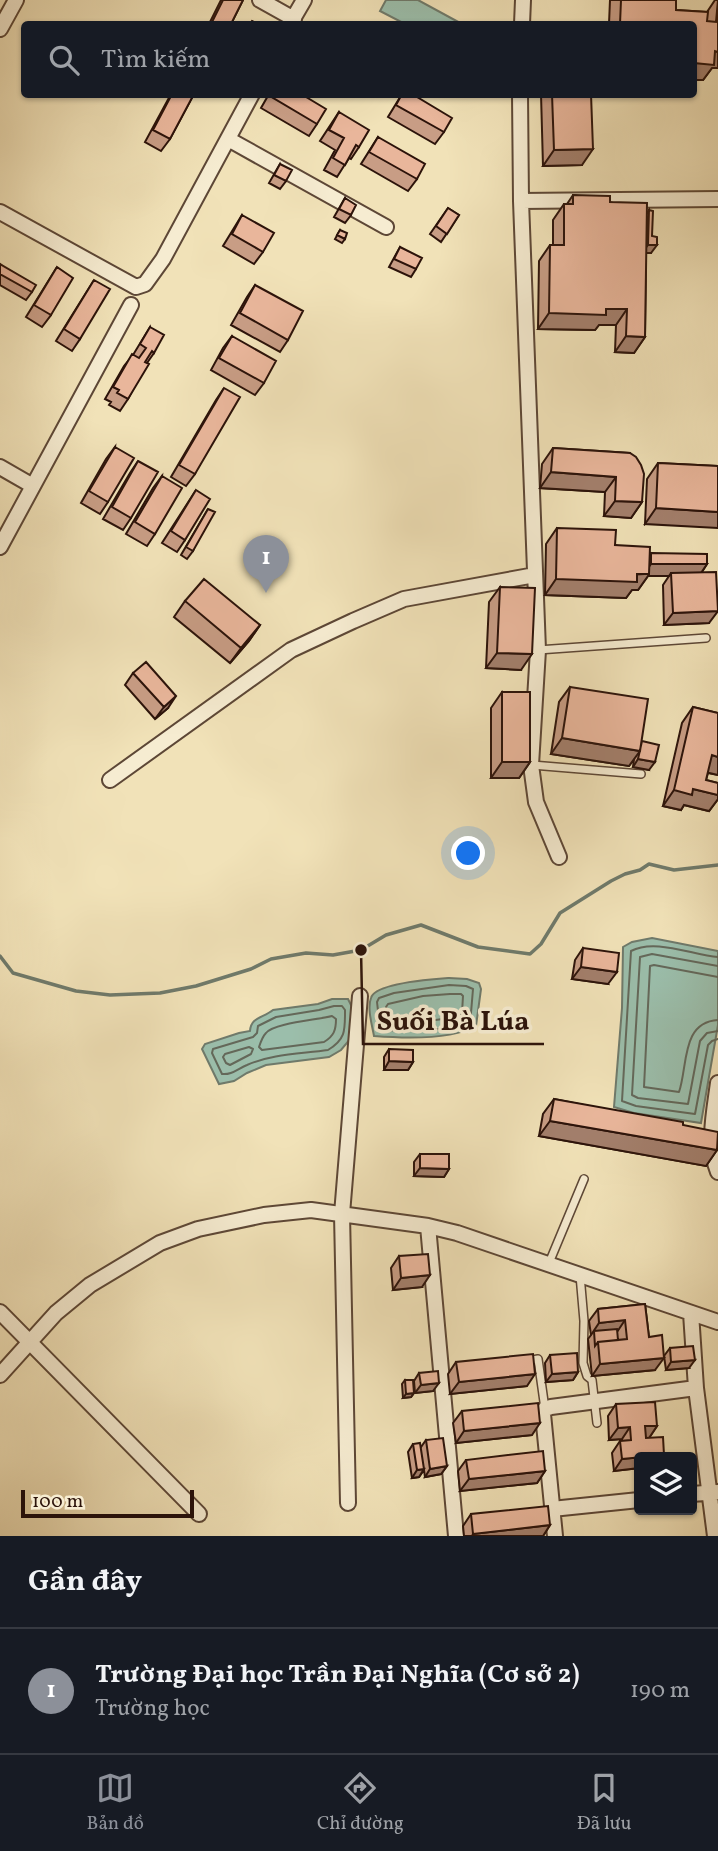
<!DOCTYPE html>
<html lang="vi">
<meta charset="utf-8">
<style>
:root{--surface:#171b24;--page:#242831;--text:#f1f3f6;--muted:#9ea1a6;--line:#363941;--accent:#8c9099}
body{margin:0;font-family:Vollkorn,serif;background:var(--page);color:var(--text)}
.controls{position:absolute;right:21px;bottom:21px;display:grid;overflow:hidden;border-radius:7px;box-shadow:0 2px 5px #0004}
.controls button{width:63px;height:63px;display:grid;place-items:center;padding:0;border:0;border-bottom:2px solid var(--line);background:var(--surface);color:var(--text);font:35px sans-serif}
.scale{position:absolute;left:21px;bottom:18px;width:173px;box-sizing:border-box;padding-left:7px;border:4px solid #2c130a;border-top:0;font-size:19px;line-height:24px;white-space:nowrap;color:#2c130a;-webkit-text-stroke:5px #f6ecd1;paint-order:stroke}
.you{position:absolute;left:469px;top:854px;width:24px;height:24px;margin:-18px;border:5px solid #fff;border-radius:50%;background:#1a73e8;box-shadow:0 0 0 10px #1a73e833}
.badge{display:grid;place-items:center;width:46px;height:46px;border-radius:50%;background:var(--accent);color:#fff;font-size:23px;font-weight:700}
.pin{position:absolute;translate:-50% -58px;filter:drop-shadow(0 2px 4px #0008)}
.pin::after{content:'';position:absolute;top:37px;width:24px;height:21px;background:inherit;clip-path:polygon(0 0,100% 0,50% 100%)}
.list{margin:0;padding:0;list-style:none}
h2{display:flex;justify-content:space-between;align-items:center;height:91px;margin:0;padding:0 28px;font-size:30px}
h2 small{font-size:23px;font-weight:400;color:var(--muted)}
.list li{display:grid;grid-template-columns:46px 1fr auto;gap:21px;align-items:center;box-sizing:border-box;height:126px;padding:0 28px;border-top:2px solid var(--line)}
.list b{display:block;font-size:26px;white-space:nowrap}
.list p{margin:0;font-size:23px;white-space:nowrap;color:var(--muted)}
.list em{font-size:23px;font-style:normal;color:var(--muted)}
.icon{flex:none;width:38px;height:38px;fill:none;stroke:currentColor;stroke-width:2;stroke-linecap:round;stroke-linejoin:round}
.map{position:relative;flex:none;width:718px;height:1536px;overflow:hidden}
.search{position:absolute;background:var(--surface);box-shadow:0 2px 5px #0004;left:21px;right:21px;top:21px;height:77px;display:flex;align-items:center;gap:18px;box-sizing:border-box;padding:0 24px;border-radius:7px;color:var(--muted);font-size:26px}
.sheet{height:217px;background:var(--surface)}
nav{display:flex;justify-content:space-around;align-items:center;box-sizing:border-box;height:98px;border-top:2px solid var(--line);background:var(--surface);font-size:19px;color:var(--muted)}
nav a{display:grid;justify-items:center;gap:4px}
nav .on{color:var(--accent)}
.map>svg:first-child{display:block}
.water{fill:#9bbeab;stroke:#6f7a6b;stroke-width:2}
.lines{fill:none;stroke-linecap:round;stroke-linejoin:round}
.shore{stroke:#64685a;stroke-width:2}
.stream{stroke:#6f7a6b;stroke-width:3.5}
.lane-casing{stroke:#5d4736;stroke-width:10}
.street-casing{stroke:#5d4736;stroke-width:18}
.lane{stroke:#f6ecd1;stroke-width:7}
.street{stroke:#f6ecd1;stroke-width:14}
.wall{fill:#c89d85;stroke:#2c130a;stroke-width:2}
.shaded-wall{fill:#a37f6c;stroke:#2c130a;stroke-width:2}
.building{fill:#e9b69b;stroke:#2c130a;stroke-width:2}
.leader{fill:none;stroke:#2c130a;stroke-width:2.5}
.callout-dot{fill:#2c130a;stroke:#f6ecd1;stroke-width:2.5}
.callout-label{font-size:28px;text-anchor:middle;font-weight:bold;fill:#2c130a;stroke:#f6ecd1;stroke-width:7;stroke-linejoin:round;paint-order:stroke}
</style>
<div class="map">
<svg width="718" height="1536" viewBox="0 0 718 1536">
<rect width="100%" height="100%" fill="#f1e2b8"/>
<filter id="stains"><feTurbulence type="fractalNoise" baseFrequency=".00286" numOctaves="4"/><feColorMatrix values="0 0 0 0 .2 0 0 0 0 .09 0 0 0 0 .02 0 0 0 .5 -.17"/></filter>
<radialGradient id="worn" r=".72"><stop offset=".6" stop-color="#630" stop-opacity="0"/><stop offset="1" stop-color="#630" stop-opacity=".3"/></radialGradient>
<path class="water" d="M 386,0 L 418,0 L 462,24 L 405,24 L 380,11 Z
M 652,938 L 718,951 L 718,1025 L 701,1123 L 634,1113 L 614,1107 L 622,1008 L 623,947 L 632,942 Z
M 449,978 L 467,979 L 479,983 L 481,989 L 476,1026 C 452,1040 401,1038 374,1036 C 372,1025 367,1008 371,998 C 375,983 435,979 449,978 Z
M 332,999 L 348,999 L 353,1009 L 351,1038 L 341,1050 L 329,1057 L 266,1065 L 247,1073 L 234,1081 L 219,1084 L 202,1049 L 205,1044 L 239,1033 L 250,1031 C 251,1017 263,1018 273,1010 L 318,1004 Z"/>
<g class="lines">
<path class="shore" d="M 718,957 C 692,955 655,938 631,951 L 622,1101 L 636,1106 L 695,1114 L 708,1045 L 712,1041 L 718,1039
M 718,966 L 652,954 L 640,957 L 632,1095 L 638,1098 L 688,1104 L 700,1041 L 707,1033 L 718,1031
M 718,977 L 654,965 L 650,966 L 644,1087 L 679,1092 C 688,1066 681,1022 718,1020
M 449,985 L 466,986 L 473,989 L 471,1013 L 468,1022 C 445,1032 408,1031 383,1030 L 380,1028 L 377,1002 L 379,998 L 394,993 Z
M 450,994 L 461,994 L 463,996 L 462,1013 L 460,1016 C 440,1019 406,1027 388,1019 L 386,1007 L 388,1004 L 423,996 Z
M 334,1006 L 342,1006 L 345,1010 C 345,1030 346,1039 328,1050 C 300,1054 272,1054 247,1065 C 237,1069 232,1075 222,1074 L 212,1053 L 213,1049 L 253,1037 L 257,1033 L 258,1026 L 276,1017 L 319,1010 Z
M 332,1016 L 336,1019 C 336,1030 334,1036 324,1042 L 262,1050 L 259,1047 C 260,1044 263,1036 266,1033 C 274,1023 317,1020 332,1016 Z
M 249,1047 L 253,1049 L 251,1054 L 230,1065 L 226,1063 L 223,1057 L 225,1054 Z"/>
<path class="stream" d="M 0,956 L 13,973 L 76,991 L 110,995 L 160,993 L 196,986 L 251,969 L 271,959 L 306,953 L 333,955 L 361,950 L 386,935 L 421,925 L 478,947 L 530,954 L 541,944 L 560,913 L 611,881 L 625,874 L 640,870 L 649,864 L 674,870 L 718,865"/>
<g class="lane-casing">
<path id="lane" d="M 538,650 L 706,638
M 532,765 L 641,774
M 549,1263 L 584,1179
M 580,1275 L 584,1321 L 583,1363 L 587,1376 L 592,1380 L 597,1423
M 527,1361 L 538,1359 L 545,1409"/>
</g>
<g class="street-casing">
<path id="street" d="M 260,0 L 294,19
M 290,24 L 304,0
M 522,24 L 523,0
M 0,29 L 16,0
M 520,94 L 521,201 L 538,650 L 531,765 L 536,802 L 559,857
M 228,139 L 386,227
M 521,201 L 718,199
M 0,212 L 136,287 L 145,284 L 163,259 L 252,94
M 0,467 L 33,486
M 0,547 L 131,305
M 110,780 L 291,650 L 353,621 L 404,599 L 535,575
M 718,1083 C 714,1113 707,1144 718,1172
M 428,1226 L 456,1536
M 0,1312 L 199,1514
M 691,1313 L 696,1388 L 715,1536
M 0,1375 L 56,1313 L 90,1285 L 160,1243 L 198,1229 L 264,1215 L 311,1210 L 428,1226 L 457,1233 L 718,1322
M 692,1494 L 718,1492
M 348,1503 L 342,1214 L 360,996
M 552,1509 L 639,1500
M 555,1536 L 543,1414 L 545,1409 L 551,1407 L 696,1388"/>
</g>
<use href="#lane" class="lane"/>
<use href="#street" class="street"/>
</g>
<path class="wall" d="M 221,0 L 243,0 L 231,24 L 209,24 Z
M 610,0 L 676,0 L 676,10 L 707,12 L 715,0 L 718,0 L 718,68 L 712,68 L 703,80 L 694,80 L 694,24 L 609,24 Z
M 171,94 L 194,94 L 170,139 L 161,151 L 145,142 Z
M 269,94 L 301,94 L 317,124 L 309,136 L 261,108 Z
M 402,94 L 444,132 L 435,144 L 388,117 Z
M 541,94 L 591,94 L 582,165 L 543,166 Z
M 339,112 L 359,147 L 351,159 L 349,158 L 337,177 L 324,170 L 335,150 L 320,141 Z
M 378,137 L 417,179 L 408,191 L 361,164 Z
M 280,164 L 286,181 L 280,189 L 269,183 Z
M 573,195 L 610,202 L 647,213 L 649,210 L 651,253 L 646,253 L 645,337 L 634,353 L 615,352 L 616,325 L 599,325 L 595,330 L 538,329 L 539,261 L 550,245 L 553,245 L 553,220 L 564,204 L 567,204 Z
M 345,198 L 351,215 L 345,223 L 334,217 Z
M 448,208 L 459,215 L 441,242 L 430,234 Z
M 242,215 L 263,252 L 254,264 L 223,246 Z
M 340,230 L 345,239 L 342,243 L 335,239 Z
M 400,247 L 416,269 L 411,277 L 389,267 Z
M 0,264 L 32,292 L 26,300 L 0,285 Z
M 57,267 L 51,315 L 42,327 L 26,317 Z
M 94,280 L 80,339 L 72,351 L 56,341 Z
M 255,285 L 288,340 L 280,352 L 231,325 L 247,297 Z
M 150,327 L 154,353 L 147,363 L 128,399 L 120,411 L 109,405 L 111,402 L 105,399 L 124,366 L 133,355 Z
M 232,336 L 264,383 L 255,395 L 211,370 L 223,348 Z
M 224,388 L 195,474 L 186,486 L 171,477 L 216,400 Z
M 115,447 L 108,502 L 100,514 L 81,503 L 106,459 Z
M 553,448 L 630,453 L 642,502 L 631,518 L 604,516 L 605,492 L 540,488 L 542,464 Z
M 138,461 L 131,518 L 123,530 L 103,519 L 130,473 Z
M 658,463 L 718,466 L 645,524 L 647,479 Z
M 162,476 L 155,534 L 147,546 L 126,534 L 153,488 Z
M 196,490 L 185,540 L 177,552 L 162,543 Z
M 208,509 L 193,551 L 187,559 L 181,555 Z
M 557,528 L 650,555 L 651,553 L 707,564 L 702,572 L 709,623 L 664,625 L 663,585 L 669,576 L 648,576 L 638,590 L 632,590 L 626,598 L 545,595 L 546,544 Z
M 500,587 L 521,670 L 486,668 L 489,602 Z
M 185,601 L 260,625 L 249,641 L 230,663 L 174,617 Z
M 133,673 L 168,708 L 155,719 L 125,685 Z
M 570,687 L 641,743 L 649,770 L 633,767 L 634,759 L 629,766 L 551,754 L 559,702 Z
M 502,692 L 530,762 L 519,778 L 491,778 L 491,708 Z
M 693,707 L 718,713 L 718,775 L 708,773 L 706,780 L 718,783 L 718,799 L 709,811 L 684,805 L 681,810 L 663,806 L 682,723 Z
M 583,948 L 608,984 L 572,979 L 575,960 Z
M 389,1049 L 413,1062 L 408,1070 L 384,1070 L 384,1057 Z
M 554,1099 L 683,1125 L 717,1150 L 706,1166 L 539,1136 L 543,1114 Z
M 420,1154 L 449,1169 L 444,1177 L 414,1176 L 414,1162 Z
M 399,1256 L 422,1287 L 393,1290 L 391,1268 Z
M 645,1304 L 649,1337 L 655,1370 L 592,1376 L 588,1339 L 591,1335 L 589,1321 L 598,1309 Z
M 670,1348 L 689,1368 L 666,1370 L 664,1356 Z
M 550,1355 L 578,1372 L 573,1380 L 546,1382 L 545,1363 Z
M 456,1362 L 527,1386 L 450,1394 L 448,1374 Z
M 419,1373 L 433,1391 L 415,1393 L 414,1381 Z
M 405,1380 L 414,1393 L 411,1397 L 403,1398 L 402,1384 Z
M 616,1404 L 657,1426 L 649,1438 L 646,1438 L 664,1455 L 663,1457 L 639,1457 L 639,1468 L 614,1471 L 612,1453 L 620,1441 L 622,1440 L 622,1439 L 609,1440 L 608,1416 Z
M 462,1411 L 532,1435 L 456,1443 L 453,1423 Z
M 426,1440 L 447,1466 L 441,1474 L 425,1477 L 424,1470 L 419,1477 L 412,1478 L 408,1452 L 413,1444 L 421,1447 Z
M 466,1460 L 545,1471 L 537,1483 L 460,1491 L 458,1471 Z
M 471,1514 L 550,1525 L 543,1536 L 464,1536 L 463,1526 Z"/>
<path class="shaded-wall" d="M 715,51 L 718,52 L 718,68 L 712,68 L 703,80 L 694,80 L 694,63 Z
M 593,149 L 582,165 L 543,166 L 554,150 Z
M 648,245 L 657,245 L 651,253 L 642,253 Z
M 606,309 L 627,309 L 616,325 L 599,325 L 595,330 L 538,329 L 549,313 Z
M 626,336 L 645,337 L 634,353 L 615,352 Z
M 551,472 L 616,477 L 605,492 L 540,488 Z
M 615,501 L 642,502 L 631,518 L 604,516 Z
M 656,508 L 718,512 L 718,528 L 645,524 Z
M 651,564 L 707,564 L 699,576 L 671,573 L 669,576 L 648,576 L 638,590 L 632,590 L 626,598 L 545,595 L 556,579 L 644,574 Z
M 718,611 L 709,623 L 664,625 L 673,613 Z
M 260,625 L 249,641 L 230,663 L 241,648 Z
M 497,653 L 532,654 L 521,670 L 486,668 Z
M 176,696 L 168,708 L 155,719 L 164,707 Z
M 562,738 L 640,751 L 629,766 L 551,754 Z
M 712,755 L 718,757 L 718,775 L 701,771 Z
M 638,759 L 655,762 L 649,770 L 633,767 Z
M 502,762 L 530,762 L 519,778 L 491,778 Z
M 693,789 L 718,795 L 718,799 L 709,811 L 684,805 L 681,810 L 663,806 L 674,790 Z
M 581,967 L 617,972 L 608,984 L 572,979 Z
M 389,1061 L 413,1062 L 408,1070 L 384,1070 Z
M 550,1121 L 717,1150 L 706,1166 L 539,1136 Z
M 420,1168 L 449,1169 L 444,1177 L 414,1176 Z
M 430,1275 L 422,1287 L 393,1290 L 401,1278 Z
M 625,1320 L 617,1332 L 594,1331 L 591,1335 L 599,1323 Z
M 664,1358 L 655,1370 L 592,1376 L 600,1364 Z
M 695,1360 L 689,1368 L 666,1370 L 671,1362 Z
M 578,1372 L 573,1380 L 546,1382 L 552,1374 Z
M 535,1374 L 527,1386 L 450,1394 L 459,1382 Z
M 439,1383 L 433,1391 L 415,1393 L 421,1385 Z
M 414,1393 L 411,1397 L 403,1398 L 406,1394 Z
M 540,1423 L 532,1435 L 456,1443 L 464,1431 Z
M 645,1426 L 657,1426 L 649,1438 L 637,1438 Z
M 630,1427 L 622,1439 L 609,1440 L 618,1428 Z
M 664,1455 L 663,1457 L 639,1457 L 639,1468 L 614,1471 L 622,1459 Z
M 447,1466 L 441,1474 L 425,1477 L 430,1469 Z
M 424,1469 L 419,1477 L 412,1478 L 417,1470 Z
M 545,1471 L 537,1483 L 460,1491 L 469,1479 Z
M 550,1525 L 543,1536 L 472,1536 L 473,1534 Z"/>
<path class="building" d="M 223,0 L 243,0 L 231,24 L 217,24 L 212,22 Z
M 621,0 L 676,0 L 676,10 L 708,12 L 707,21 L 716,22 L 718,0 L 718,52 L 715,51 L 714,65 L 694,63 L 694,24 L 620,24 Z
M 252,21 L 258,24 L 250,24 Z
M 172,94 L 194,94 L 170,139 L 153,130 Z
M 271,94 L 301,94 L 326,109 L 317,124 L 270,96 Z
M 402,94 L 412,94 L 452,118 L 444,132 L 396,105 Z
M 552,94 L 591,94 L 593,149 L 554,150 Z
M 339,112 L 369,130 L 359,147 L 356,145 L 345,165 L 333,158 L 344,138 L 329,130 Z
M 378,137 L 425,164 L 417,179 L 369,152 Z
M 280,164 L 292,170 L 286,181 L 274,175 Z
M 573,195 L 610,196 L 610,202 L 647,203 L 645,337 L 626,336 L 627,309 L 606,309 L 606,315 L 549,313 L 550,245 L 564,245 L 564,204 L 573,204 Z
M 345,198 L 356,205 L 351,215 L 339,209 Z
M 448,208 L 459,215 L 447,234 L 436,226 Z
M 649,210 L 653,211 L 652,236 L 657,237 L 657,245 L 648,245 Z
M 242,215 L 274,233 L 263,252 L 232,234 Z
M 340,230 L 347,233 L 345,239 L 337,235 Z
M 400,247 L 422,258 L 416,269 L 394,259 Z
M 0,264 L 36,285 L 32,292 L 0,274 Z
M 57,267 L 73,278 L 51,315 L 34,305 Z
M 94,280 L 110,289 L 80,339 L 64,329 Z
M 255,285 L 303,311 L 288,340 L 240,313 Z
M 150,327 L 164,335 L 154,353 L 152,351 L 145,362 L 149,364 L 128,399 L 117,393 L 119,390 L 113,387 L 132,354 L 139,358 L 146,348 L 140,344 Z
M 232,336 L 276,361 L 264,383 L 219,358 Z
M 224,388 L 240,397 L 195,474 L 179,465 Z
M 115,447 L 134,458 L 108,502 L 89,491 Z
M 553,448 L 630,453 L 636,457 L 641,465 L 644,474 L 642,502 L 615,501 L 616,477 L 551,472 Z
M 138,461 L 158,472 L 131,518 L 112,507 Z
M 658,463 L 718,466 L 718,512 L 656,508 Z
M 162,476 L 182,488 L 155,534 L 135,522 Z
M 196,490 L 210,499 L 185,540 L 171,531 Z
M 208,509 L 215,512 L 193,551 L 186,547 Z
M 557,528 L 616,530 L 615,545 L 650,547 L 649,574 L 637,574 L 637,582 L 556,579 Z
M 651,553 L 707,554 L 707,564 L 651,564 Z
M 716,572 L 718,611 L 673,613 L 671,573 Z
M 204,579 L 260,625 L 241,648 L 185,601 Z
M 500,587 L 535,588 L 532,654 L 497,653 Z
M 146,662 L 176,696 L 164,707 L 133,673 Z
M 570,687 L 648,699 L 640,751 L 562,738 Z
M 502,692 L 530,692 L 530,762 L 502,762 Z
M 693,707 L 718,713 L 718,757 L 712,755 L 706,780 L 718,783 L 718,795 L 693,789 L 692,795 L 674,790 Z
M 642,741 L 659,745 L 655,762 L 638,759 Z
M 583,948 L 619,953 L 617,972 L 581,967 Z
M 389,1049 L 413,1050 L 413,1062 L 389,1061 Z
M 554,1099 L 683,1122 L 683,1125 L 718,1132 L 717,1150 L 550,1121 Z
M 420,1154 L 449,1154 L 449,1169 L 420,1168 Z
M 428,1254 L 430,1275 L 401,1278 L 399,1256 Z
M 645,1304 L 649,1337 L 662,1335 L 664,1358 L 600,1364 L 598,1342 L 627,1339 L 625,1320 L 599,1323 L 598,1309 Z
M 617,1329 L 618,1340 L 598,1342 L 595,1346 L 594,1331 Z
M 693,1346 L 695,1360 L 671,1362 L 670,1348 Z
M 577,1353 L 578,1372 L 552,1374 L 550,1355 Z
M 533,1354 L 535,1374 L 459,1382 L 456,1362 Z
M 438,1371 L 439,1383 L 421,1385 L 419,1373 Z
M 405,1380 L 413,1380 L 414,1393 L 406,1394 Z
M 655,1402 L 657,1426 L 645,1426 L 646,1438 L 663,1437 L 664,1455 L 622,1459 L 620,1441 L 631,1440 L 630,1427 L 618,1428 L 616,1404 Z
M 538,1403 L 540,1423 L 464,1431 L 462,1411 Z
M 443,1438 L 447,1466 L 430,1469 L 426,1440 Z
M 420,1443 L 424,1469 L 417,1470 L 413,1444 Z
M 543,1451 L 545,1471 L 469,1479 L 466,1460 Z
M 548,1506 L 550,1525 L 473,1534 L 471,1514 Z"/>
<path class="leader" d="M361 950L363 1044H544"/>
<circle class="callout-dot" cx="361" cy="950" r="7"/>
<g class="callout-label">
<text x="453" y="1030">Suối Bà Lúa</text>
</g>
<rect width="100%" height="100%" filter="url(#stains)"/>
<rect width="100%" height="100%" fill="url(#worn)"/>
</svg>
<div class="controls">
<button><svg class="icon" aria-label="layers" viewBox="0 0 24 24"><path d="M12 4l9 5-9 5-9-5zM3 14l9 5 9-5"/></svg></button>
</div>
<div class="scale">100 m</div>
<div class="you"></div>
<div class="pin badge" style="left:266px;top:593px">1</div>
<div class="search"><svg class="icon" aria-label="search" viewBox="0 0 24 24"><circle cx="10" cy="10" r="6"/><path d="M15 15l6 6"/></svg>Tìm kiếm</div>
</div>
<section class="sheet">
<h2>Gần đây<small></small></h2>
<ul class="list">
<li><span class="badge">1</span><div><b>Trường Đại học Trần Đại Nghĩa (Cơ sở 2)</b><p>Trường học</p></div><em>190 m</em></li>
</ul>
</section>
<nav>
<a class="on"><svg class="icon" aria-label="map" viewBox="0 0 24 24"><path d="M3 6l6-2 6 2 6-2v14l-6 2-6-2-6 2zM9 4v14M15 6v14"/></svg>Bản đồ</a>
<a><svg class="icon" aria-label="directions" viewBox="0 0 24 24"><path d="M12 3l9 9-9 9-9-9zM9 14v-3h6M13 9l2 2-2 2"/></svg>Chỉ đường</a>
<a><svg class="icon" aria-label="saved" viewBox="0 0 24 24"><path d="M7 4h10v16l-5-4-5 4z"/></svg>Đã lưu</a>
</nav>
